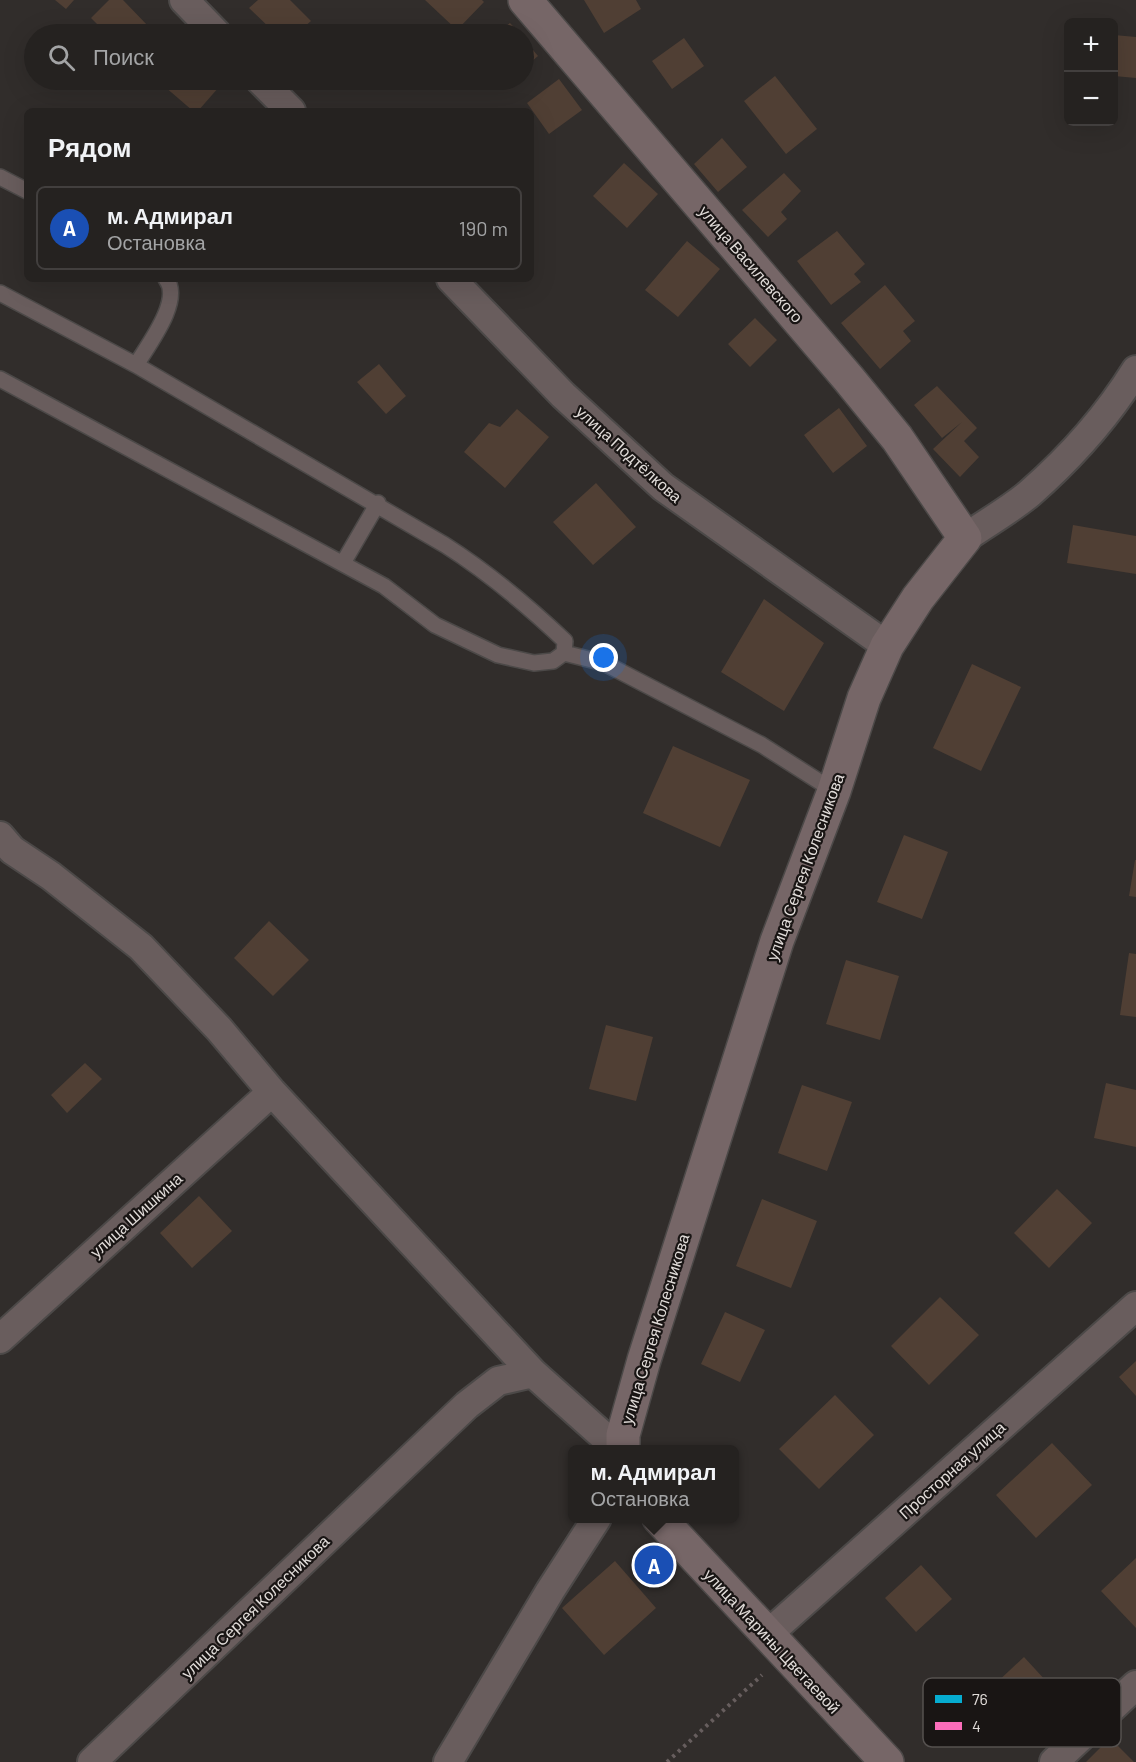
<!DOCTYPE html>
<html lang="ru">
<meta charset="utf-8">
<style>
:root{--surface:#252220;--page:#2d2a29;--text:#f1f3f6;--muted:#a3a4a5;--line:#423f3e;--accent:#0b8043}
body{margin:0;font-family:Barlow,sans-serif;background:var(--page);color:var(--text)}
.controls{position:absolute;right:18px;top:18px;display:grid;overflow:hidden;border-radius:9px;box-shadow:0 6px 24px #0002}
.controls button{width:54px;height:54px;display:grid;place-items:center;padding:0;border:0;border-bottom:2px solid var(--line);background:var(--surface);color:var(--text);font:30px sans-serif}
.you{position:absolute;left:604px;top:658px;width:21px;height:21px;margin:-15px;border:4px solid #fff;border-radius:50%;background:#1a73e8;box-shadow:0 0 0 9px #1a73e833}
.badge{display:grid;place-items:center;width:39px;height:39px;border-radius:50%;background:var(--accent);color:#fff;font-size:20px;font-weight:700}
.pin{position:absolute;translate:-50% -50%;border:3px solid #fff;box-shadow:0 2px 6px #0006}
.popup{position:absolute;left:568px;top:1445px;width:171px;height:78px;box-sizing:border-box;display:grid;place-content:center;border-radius:9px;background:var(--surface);filter:drop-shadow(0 2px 4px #0005);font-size:20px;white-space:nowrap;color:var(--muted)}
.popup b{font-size:22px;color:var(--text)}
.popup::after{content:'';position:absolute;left:50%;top:100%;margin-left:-12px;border:12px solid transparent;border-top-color:var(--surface)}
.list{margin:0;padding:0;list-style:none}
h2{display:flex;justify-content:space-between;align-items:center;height:78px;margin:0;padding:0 24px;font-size:26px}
h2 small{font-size:20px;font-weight:400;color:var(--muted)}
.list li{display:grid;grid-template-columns:39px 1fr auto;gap:18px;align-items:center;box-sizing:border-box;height:84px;margin:0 12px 12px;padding:0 12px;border:2px solid var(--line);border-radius:9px}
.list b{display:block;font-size:22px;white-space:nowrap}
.list p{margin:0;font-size:20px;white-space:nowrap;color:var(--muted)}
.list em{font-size:20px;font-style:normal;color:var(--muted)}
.icon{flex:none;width:33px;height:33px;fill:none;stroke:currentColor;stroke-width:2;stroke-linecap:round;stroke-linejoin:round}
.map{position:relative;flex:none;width:1136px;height:1762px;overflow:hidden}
.search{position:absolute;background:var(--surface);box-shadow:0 6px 24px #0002;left:24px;top:24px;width:510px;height:66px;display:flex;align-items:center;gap:15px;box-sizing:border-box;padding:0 21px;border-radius:33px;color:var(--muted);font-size:22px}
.panel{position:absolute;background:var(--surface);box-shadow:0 6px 24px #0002;left:24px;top:108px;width:510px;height:174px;border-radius:9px}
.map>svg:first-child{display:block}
.building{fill:#503f34}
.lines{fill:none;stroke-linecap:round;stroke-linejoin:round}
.lane-casing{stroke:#4c4948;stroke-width:18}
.street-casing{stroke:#4c4948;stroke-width:32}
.secondary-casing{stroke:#4c4948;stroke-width:36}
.path{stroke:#675e5e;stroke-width:4;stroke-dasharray:3 4.5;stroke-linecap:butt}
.lane{stroke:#695d5d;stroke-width:15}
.street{stroke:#695d5d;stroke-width:28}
.secondary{stroke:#766667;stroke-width:33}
.labels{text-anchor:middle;stroke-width:4.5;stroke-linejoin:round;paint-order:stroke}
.street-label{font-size:16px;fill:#e1dcd9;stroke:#191514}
.key{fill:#191514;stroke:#55514f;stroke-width:1.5}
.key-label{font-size:16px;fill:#e1dcd9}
</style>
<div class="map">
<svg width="1136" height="1762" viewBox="0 0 1136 1762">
<rect width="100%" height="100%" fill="#312d2b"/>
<path class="building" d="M 55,0 L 74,0 L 66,9 Z
M 109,0 L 123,0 L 150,28 L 143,34 L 107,34 L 91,18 Z
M 258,0 L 290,0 L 311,21 L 296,34 L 276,34 L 249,8 Z
M 425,0 L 482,0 L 484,2 L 457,30 Z
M 584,0 L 636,0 L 641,9 L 604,33 Z
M 510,23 L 520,34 L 496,34 Z
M 1114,35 L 1136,37 L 1136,78 L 1114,76 Z
M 684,38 L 704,66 L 672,89 L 652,61 Z
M 524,39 L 538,56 L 524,68 Z
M 775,76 L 817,129 L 786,154 L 744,101 Z
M 559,79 L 582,110 L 549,134 L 527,103 Z
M 157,80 L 211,80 L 219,87 L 198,111 L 193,111 Z
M 722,138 L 747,167 L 718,192 L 694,164 Z
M 624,163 L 658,194 L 627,228 L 593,196 Z
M 784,173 L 801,191 L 781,212 L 787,219 L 768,237 L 742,210 Z
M 837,231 L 865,264 L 854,274 L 861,282 L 831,305 L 797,261 Z
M 687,241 L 720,269 L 678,317 L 645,290 Z
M 885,285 L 915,321 L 903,331 L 911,341 L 880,369 L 841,323 Z
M 755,318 L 777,340 L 750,367 L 728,344 Z
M 379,364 L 406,396 L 386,414 L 357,382 Z
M 937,386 L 977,428 L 964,441 L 979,457 L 960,477 L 933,449 L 962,422 L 942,438 L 914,405 Z
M 839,408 L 867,446 L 833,473 L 804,435 Z
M 517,409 L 549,437 L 505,488 L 464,452 L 489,423 L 500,427 Z
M 596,483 L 636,527 L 593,565 L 553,522 Z
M 1073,525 L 1136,536 L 1136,574 L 1067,563 Z
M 764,599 L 824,643 L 784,711 L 721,672 Z
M 972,664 L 1021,687 L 981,771 L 933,748 Z
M 673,746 L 750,780 L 720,847 L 643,813 Z
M 904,835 L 948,852 L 922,919 L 877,902 Z
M 1135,860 L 1136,860 L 1136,897 L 1129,896 Z
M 269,921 L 309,960 L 273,996 L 234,958 Z
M 1129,953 L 1136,954 L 1136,1017 L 1120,1015 Z
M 846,960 L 899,976 L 880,1040 L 826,1024 Z
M 606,1025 L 653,1037 L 636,1101 L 589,1089 Z
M 85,1063 L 102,1079 L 67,1113 L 51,1095 Z
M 1106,1083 L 1136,1090 L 1136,1147 L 1094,1138 Z
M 802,1085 L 852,1102 L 827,1171 L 778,1153 Z
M 1057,1189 L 1092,1223 L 1049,1268 L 1014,1233 Z
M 199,1196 L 232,1231 L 192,1268 L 160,1233 Z
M 762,1199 L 817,1221 L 791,1288 L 736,1266 Z
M 940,1297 L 979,1335 L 929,1385 L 891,1346 Z
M 725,1312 L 765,1330 L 740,1382 L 701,1364 Z
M 1136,1361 L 1136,1396 L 1119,1377 Z
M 835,1395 L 874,1435 L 819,1489 L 779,1449 Z
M 1052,1443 L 1092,1485 L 1036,1538 L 996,1495 Z
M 1136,1558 L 1136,1628 L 1101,1591 Z
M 615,1561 L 656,1608 L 604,1655 L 562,1608 Z
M 921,1565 L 952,1599 L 916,1632 L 885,1598 Z
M 1024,1657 L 1058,1694 L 1011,1738 L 977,1701 Z
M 1110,1738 L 1134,1762 L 1086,1762 Z"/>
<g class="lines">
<g class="lane-casing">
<path id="lane" d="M 0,177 L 27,191
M 0,293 L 136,365 L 445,545 C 489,573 527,605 565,641 L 564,653 L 604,663 L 762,745 L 834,791
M 136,365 C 148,345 183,300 166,279
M 0,379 L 384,586 L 435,625 L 498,655 L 534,663 L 553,661 L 564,653
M 343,563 L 378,503"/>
</g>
<g class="street-casing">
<path id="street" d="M 184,0 L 217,34
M 260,80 L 291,111
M 451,279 L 563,395 L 663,487 L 887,646
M 965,538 C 986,523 1010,510 1030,493 C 1070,458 1108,415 1136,370
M 0,836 L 12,850 L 51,876 L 141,947 L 219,1029 L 272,1092 L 533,1373 L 619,1450
M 0,1339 L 272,1092
M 767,1635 L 1136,1306
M 92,1762 L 467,1405 L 498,1381 L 533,1373
M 448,1762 L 550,1591 L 597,1518
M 1054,1762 L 1136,1685"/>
</g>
<g class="secondary-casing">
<path id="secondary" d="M 525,0 L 848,378 L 897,438 L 965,538 L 918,598 L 887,646 L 864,698 L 834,791 L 777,941 L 644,1360 L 623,1435 L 623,1450
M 659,1518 L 887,1762"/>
</g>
<path class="path" d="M 667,1762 L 762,1675"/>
<use href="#lane" class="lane"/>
<use href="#street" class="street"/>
<use href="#secondary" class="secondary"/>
</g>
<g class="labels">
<g class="street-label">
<text transform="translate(751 264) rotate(49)" y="6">улица Василевского</text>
<text transform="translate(629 454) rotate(42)" y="6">улица Подтёлкова</text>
<text transform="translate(805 867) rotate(-70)" y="6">улица Сергея Колесникова</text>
<text transform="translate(136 1215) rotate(-42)" y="6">улица Шишкина</text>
<text transform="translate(655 1329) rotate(-73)" y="6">улица Сергея Колесникова</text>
<text transform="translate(952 1470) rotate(-42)" y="6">Просторная улица</text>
<text transform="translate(255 1607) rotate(-44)" y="6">улица Сергея Колесникова</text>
<text transform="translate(772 1641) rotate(47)" y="6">улица Марины Цветаевой</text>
</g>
</g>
<rect x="923" y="1678" width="198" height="69" rx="9" class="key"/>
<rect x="935" y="1695" width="27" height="8" fill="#06acd0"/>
<rect x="935" y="1722" width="27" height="8" fill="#fb6dba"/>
<g class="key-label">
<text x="972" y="1705">76</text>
<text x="972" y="1732">4</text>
</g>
</svg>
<div class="controls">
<button>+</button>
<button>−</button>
</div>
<div class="you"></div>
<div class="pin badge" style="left:654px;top:1565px;background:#1a4fb4">A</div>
<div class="popup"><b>м. Адмирал</b>Остановка</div>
<div class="search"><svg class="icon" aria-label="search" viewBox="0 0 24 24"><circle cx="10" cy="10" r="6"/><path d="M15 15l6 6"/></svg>Поиск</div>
<section class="panel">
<h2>Рядом<small></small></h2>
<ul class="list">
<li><span class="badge" style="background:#1a4fb4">A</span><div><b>м. Адмирал</b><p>Остановка</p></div><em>190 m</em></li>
</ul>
</section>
</div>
